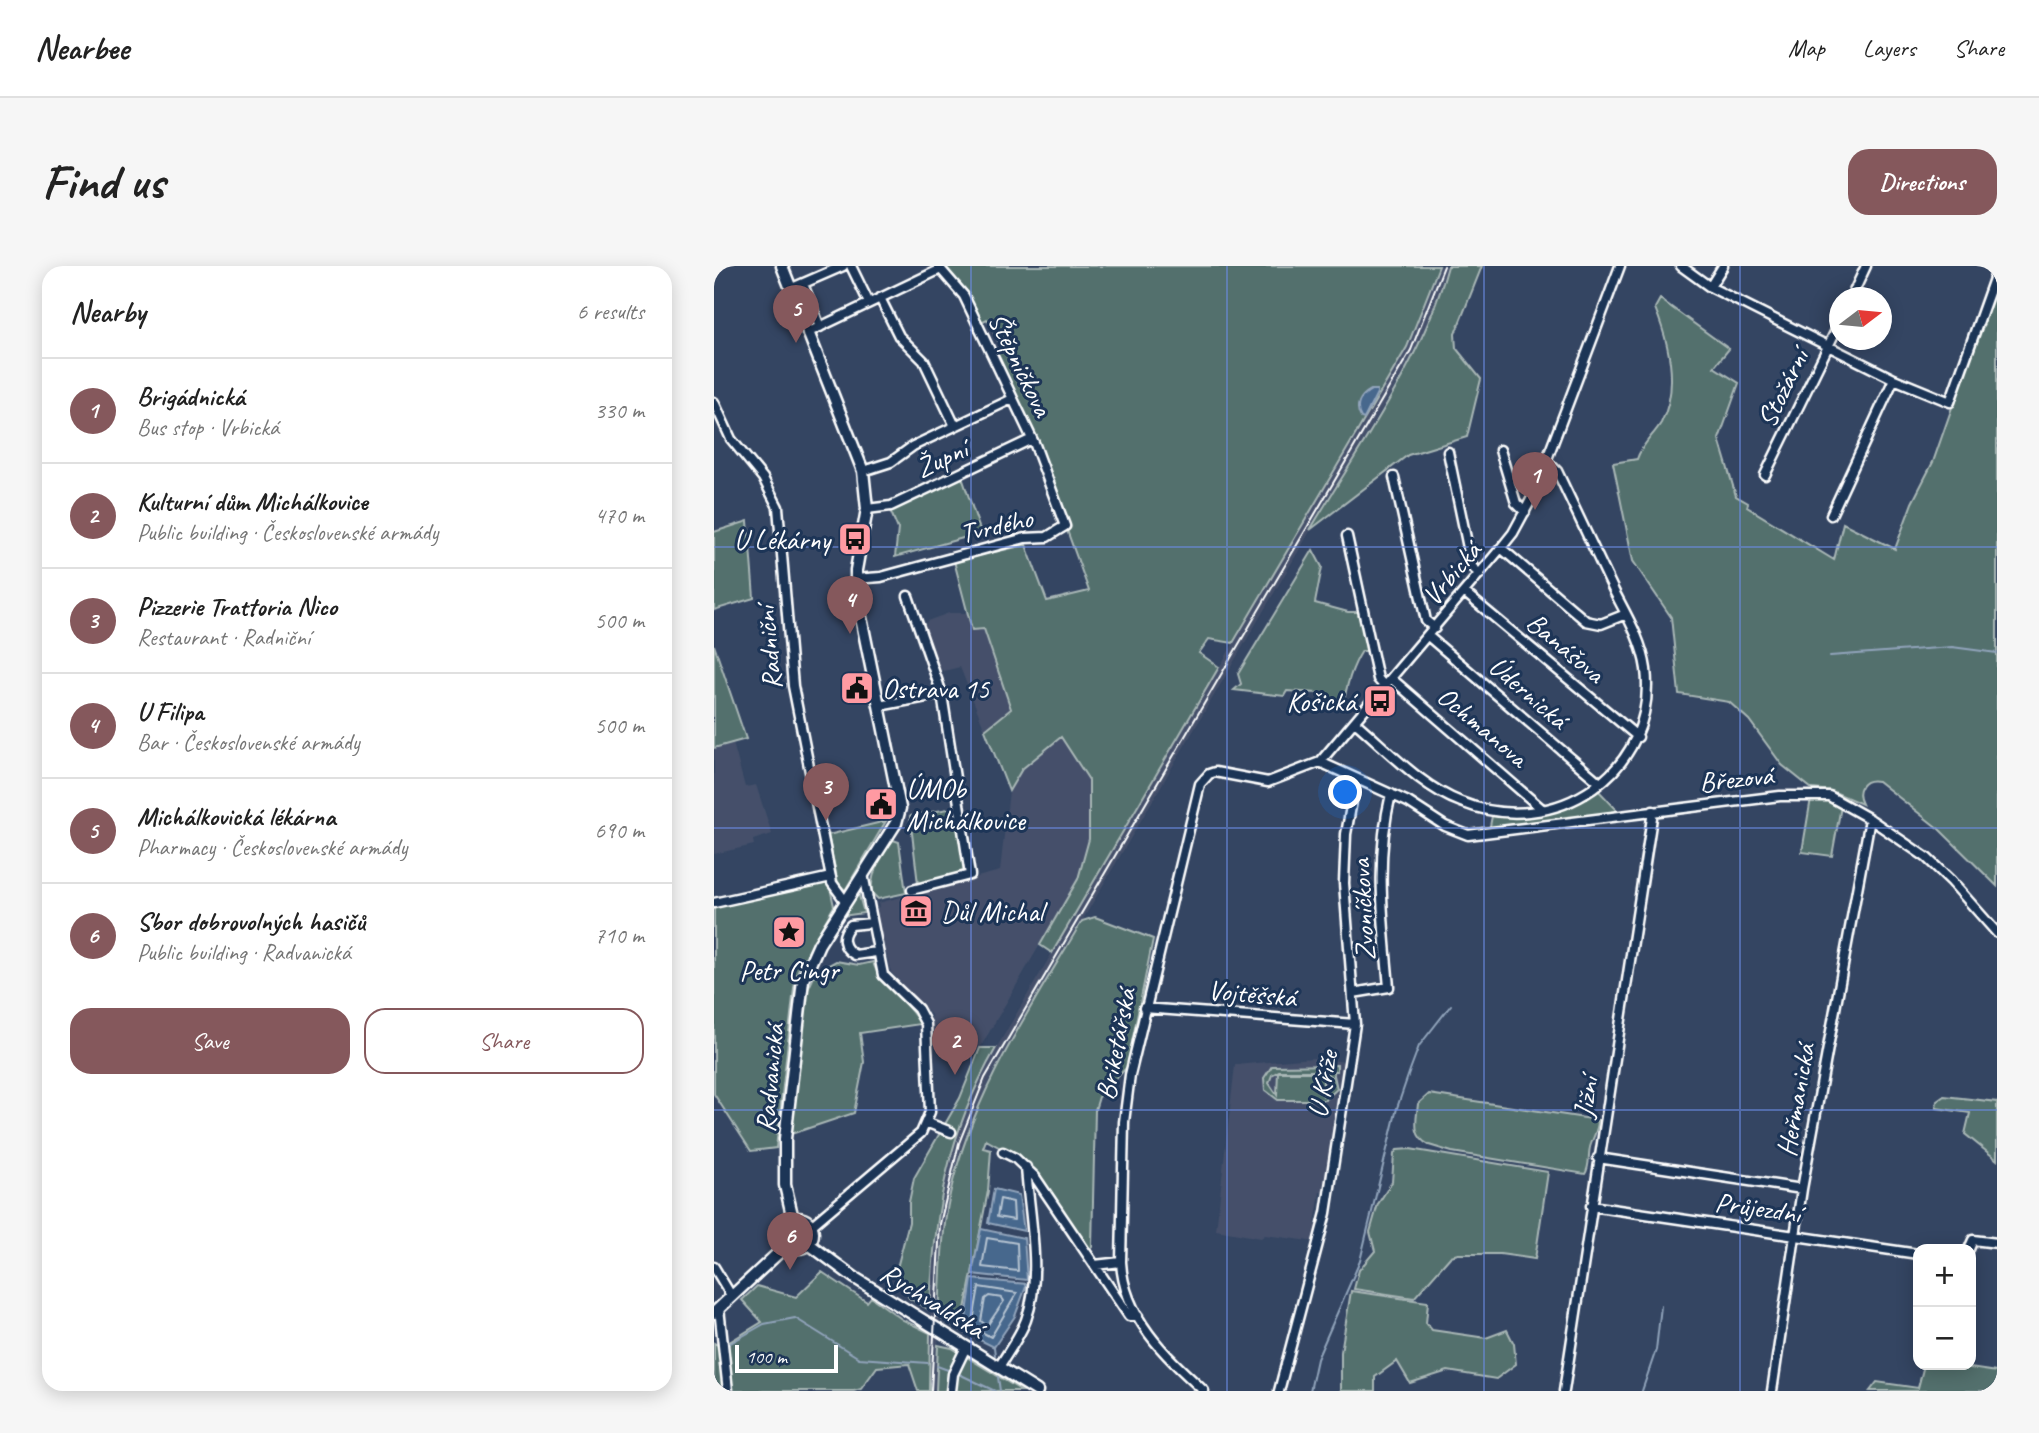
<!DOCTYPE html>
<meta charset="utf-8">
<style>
:root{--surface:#fff;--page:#f6f6f6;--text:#222;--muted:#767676;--line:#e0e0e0;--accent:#85585c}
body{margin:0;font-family:Caveat,sans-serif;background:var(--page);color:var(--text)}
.controls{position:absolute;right:21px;bottom:21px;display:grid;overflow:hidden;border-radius:14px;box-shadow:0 4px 18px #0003}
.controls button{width:63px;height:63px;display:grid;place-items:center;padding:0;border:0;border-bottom:2px solid var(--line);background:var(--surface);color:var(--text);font:35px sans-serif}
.compass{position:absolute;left:1115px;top:21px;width:63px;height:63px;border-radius:50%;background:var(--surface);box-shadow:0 4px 18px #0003;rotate:74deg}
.scale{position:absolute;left:21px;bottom:18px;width:103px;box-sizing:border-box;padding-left:7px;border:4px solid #fff;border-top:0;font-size:19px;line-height:24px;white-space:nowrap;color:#fff;-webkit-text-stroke:5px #1d3557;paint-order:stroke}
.you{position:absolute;left:632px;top:527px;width:24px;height:24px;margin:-18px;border:5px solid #fff;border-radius:50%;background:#1a73e8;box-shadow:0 0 0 10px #1a73e833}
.badge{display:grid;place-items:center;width:46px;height:46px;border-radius:50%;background:var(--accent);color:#fff;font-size:23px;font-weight:700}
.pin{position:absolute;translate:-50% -58px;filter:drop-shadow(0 2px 4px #0008)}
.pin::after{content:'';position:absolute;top:37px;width:24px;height:21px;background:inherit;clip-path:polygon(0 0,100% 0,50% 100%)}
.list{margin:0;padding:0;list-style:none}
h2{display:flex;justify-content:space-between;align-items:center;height:91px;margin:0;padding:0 28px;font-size:30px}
h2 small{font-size:23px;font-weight:400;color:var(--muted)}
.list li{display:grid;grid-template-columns:46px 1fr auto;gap:21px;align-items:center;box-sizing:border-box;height:105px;padding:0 28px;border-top:2px solid var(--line)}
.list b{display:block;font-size:26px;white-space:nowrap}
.list p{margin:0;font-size:23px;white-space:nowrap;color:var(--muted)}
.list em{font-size:23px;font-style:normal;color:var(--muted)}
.actions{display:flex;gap:14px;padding:21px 28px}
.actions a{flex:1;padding:16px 0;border:2px solid var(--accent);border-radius:21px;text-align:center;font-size:24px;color:var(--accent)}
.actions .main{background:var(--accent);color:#fff}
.map{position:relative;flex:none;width:1283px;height:1125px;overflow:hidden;border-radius:21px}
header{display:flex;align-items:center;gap:42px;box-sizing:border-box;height:98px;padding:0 35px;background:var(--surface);border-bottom:2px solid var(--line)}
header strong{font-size:33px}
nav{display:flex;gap:38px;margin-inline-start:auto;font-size:24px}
.intro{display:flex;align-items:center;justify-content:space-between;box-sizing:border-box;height:168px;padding:0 42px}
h1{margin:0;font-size:49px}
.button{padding:18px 32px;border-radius:21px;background:var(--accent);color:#fff;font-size:24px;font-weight:700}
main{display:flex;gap:42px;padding:0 42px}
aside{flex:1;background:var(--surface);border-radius:21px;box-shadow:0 4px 18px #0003}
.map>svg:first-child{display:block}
.built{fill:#44506a}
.green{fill:#536f6d;stroke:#a9b7b6;stroke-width:2;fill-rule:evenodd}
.water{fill:#47688d;stroke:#91a4bb;stroke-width:2}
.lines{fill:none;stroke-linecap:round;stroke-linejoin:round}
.shore{stroke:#b5c3d1;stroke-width:2}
.stream{stroke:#91a4bb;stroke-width:2}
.minor-casing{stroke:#fff;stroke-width:13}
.tertiary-casing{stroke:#fff;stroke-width:15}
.minor{stroke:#1d3557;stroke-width:8}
.tertiary{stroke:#1d3557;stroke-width:10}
.rail{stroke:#fff;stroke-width:2}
.grid{fill:none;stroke:#6c8ce6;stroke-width:2;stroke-opacity:0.55}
.labels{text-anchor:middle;stroke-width:6;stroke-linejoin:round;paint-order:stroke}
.street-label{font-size:28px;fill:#fff;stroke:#1d3557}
.poi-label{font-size:28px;fill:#fff;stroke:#1d3557;text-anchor:start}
</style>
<header>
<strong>Nearbee</strong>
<nav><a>Map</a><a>Layers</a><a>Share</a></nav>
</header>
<div class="intro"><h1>Find us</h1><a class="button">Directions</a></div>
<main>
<aside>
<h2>Nearby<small>6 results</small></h2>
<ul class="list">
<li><span class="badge">1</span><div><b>Brigádnická</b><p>Bus stop · Vrbická</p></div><em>330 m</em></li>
<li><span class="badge">2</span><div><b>Kulturní dům Michálkovice</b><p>Public building · Československé armády</p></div><em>470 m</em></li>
<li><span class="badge">3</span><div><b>Pizzerie Trattoria Nico</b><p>Restaurant · Radniční</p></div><em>500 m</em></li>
<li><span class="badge">4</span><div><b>U Filipa</b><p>Bar · Československé armády</p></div><em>500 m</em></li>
<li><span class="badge">5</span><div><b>Michálkovická lékárna</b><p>Pharmacy · Československé armády</p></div><em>690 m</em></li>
<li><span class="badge">6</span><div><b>Sbor dobrovolných hasičů</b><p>Public building · Radvanická</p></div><em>710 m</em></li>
</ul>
<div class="actions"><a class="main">Save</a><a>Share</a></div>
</aside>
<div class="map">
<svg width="1283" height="1125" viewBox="0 0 1283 1125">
<rect width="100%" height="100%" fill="#344562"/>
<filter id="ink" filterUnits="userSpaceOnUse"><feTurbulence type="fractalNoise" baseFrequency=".0143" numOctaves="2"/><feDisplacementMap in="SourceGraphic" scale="14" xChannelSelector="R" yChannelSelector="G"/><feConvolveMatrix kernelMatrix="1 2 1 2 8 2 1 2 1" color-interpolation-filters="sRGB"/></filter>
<g filter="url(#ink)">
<path class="built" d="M 725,0 L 734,0 L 721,42 L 701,86 L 275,814 L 250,878 L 236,928 L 228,993 L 222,1125 L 213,1125 L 221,958 L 241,875 L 266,810 L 693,81 Z
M 235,347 L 253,347 L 258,364 L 270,363 L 297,443 L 271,464 L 246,401 L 230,405 L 222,401 L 209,366 L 213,355 Z
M 347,471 L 375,514 L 375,573 L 364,613 L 266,782 L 233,769 L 232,766 L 230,769 L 219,770 L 217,749 L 177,706 L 160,643 L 165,641 L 164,637 L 286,605 L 295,525 L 308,503 Z
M 19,477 L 31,521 L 42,519 L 58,568 L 39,574 L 40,579 L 0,588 L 0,482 Z
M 599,792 L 633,796 L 612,927 L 606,926 L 601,958 L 607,961 L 603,976 L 551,969 L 547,972 L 502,964 L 521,799 Z"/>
<path class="green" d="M 229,0 L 725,0 L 693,81 L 519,377 L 495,373 L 485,387 L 505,401 L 338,687 L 326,679 L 364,613 L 375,573 L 375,514 L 347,471 L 308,503 L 295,525 L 271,464 L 297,443 L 270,363 L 258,364 L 240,295 L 312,279 L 333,335 L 375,325 L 342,234 L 280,89 L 288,82 L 273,53 L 265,57 L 252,24 Z
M 734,0 L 768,0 L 741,68 L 742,82 L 767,113 L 753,171 L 694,189 L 596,264 C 646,179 708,96 734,0 Z
M 1283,12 L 1283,620 L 1225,563 L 1164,515 C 1148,512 1141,524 1148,538 L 1118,525 L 1098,523 L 1068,499 L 1035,454 L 1015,436 L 965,428 L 957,351 L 919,295 L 899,197 L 923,193 C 928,178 939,170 947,157 C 966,121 955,77 941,42 L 946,33 L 1015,83 L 1000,101 L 1025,117 L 1005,173 L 1022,230 L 1034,237 L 1033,241 L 1120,294 L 1129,257 L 1181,283 L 1198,237 L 1219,196 Z
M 248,211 L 267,267 L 181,291 L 184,263 L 176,244 Z
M 34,255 L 40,332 L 0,344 L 0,266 Z
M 599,284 L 608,301 L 601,337 L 634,346 L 647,346 L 654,385 L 648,385 C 637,402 632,421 629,441 L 604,427 L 573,425 L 570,430 L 520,424 L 527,418 L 524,408 Z
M 0,379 L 32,473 L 0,482 Z
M 883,523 L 905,546 L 775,565 L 778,550 C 818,552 849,545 883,523 Z
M 1097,532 L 1110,533 L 1127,540 L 1118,590 L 1088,586 Z
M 245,541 L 252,606 L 204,618 L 196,550 Z
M 172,555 L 133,621 L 131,624 L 124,617 L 114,569 Z
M 179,574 L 185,576 L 192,627 L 164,633 L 158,627 C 156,608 167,588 179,574 Z
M 115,617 L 120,640 L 84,704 L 80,722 L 62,882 L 37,885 L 0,828 L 0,640 Z
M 144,626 L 150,647 L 128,650 Z
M 381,651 L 439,673 L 413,801 L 385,831 L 381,844 L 378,981 L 374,984 L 308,894 L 272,874 L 269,882 L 277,884 L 274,925 L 247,1064 L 225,1051 C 227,1010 227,969 236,928 C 258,828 316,743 368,655 Z
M 122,695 L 145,699 L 159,696 C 167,723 194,734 206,758 L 146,767 L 150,796 L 140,847 L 77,868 L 92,728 L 102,706 Z
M 266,782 L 282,782 C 233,868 220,947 216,1044 L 195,1032 L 183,1002 L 195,956 L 195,936 L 200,912 L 246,832 Z
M 623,799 L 623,805 L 619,805 L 623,823 L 611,834 L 564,834 L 551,824 L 550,812 L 558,800 ZM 565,805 L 610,805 L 617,811 L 618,820 L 609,829 L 609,806 L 564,806 L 563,829 L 555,817 L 558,809 Z
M 715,828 L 884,854 C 884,864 880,869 877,878 C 873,888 877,899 871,908 L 738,886 L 715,879 C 698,870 702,856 704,838 Z
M 1230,830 L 1283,836 L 1283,894 L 1251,868 L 1256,847 L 1222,842 L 1223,835 Z
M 696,883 L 834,906 L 821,993 L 786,988 L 744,988 L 737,990 L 700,1032 L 640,1023 L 645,1004 L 661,985 L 656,966 L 664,938 L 678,916 L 680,888 L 683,884 Z
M 108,1006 L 153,1036 L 157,1031 L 189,1054 L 216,1067 L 215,1125 L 204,1125 L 195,1098 L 163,1101 L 147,1123 L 140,1125 L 0,1125 L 0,1077 L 7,1081 L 48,1056 L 28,1034 L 43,1020 L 82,1031 Z
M 637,1025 L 714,1036 L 712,1057 L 718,1064 L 772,1072 L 793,1064 L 800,1078 L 802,1098 L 782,1113 L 734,1105 L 696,1117 L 683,1095 L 661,1111 L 661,1125 L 627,1125 L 627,1086 Z
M 224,1079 L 238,1082 L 308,1125 L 222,1125 Z
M 1210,1099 L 1236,1099 L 1283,1106 L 1283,1125 L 1156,1125 L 1163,1116 L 1204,1122 Z"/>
<path class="water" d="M 657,124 L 663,124 L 663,127 L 650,153 L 647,152 C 640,140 646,130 657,124 Z
M 280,923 L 305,929 L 310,965 L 274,957 Z
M 267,963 L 310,972 L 313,1014 L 258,1008 Z
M 258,1013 L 313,1018 L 301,1050 L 280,1081 L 250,1066 Z"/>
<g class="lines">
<path class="shore" d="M 286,933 L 299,936 L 300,954 L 283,951 Z
M 273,972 L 303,977 L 304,1005 L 268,1001 Z
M 265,1021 L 303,1027 L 277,1071 L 258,1061 Z
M 275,1030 L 288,1032 L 290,1035 L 273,1060 L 267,1055 L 271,1033 Z"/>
<path class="stream" d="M 1116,390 L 1238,381 L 1283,387
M 13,1079 L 50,1058 L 81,1052 L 145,1092 L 214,1097
M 280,1081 L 281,1089
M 223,1100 L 234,1104
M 245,1108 L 281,1125
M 284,1111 L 286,1125
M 596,1125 L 603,1093 L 646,995 L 683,842 L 696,804 L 705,780 L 737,739
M 928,1125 L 942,1084 L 947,1040"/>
<g class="minor-casing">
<path id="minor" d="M 137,0 L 155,37
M 967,0 L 996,21 L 1180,113 L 1236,136 L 1283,4
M 89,18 L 106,61
M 996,21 L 1009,0
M 76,23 L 129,0
M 166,32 L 185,70 L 210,95 L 241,160
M 1137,32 L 1152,0
M 93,67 L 227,3
M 0,136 L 17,173 L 49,212 L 64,241 L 79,420 L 118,617 L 132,636
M 786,184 L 802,237 L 811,246
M 734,186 L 758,301 L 766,308
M 149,205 L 177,196 L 199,180 L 296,134
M 1051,209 L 1126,56
M 680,211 L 712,355 L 721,362
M 153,243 L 177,240 L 318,173
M 1117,249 L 1180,113
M 633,270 L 664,413 L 671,421
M 787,282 L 872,355 L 887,358 L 912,348
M 141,313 L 167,311 L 311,272 L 333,271 L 351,260 L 321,179 L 250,30 L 224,0
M 750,326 L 924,471
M 194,330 L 228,428 L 256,609 L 198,624
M 714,370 L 886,517
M 678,413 L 828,543
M 165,440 L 228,428
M 642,457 C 674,484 707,521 747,536 C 841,574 944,506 932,403 C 928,375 913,350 900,325 C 881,285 862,245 843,205 L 833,195
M 606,496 L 694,536 L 731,560 L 754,569 L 1066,530 L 1115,530 L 1156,553 L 1213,592 L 1237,615 L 1283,667
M 0,637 L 117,611
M 157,657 L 137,659 C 126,669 128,682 141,689 L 162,686
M 639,727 L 675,721 C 669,655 661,593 677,528
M 430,742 L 641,758
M 214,857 L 237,866
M 289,886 L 301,892 L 321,911 L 415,1050 L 424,1050
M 884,892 L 1088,923
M 877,940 L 1204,988
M 97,960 L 207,867 L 216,846 L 212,758 L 204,743 L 169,709 L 149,608
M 1255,983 L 1259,974 L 1283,977
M 381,999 L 407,996
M 0,1001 L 18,1031
M 5,1042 L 14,1125
M 285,1101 C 294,1086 306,1070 312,1054 C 329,1008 315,949 312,901
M 237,1125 L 239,1108 L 252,1081
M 490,1125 C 452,1090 410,1052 407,996 L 410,856 L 416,809 L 486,518 L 495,508 L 501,506 L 554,516 L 606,496 L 787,282 L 799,267 L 819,230 L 906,0
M 565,1125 L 612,947 L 641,758 L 630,617 L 632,568 L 642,513
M 850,1125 L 939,545
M 1058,1125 L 1088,923 L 1156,553"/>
</g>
<g class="tertiary-casing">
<path id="tertiary" d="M 68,0 L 149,205 L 153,243 L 142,304 L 142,327 L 186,542 L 182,557 L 105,678 L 89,714 L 71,873 L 71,919 L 79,953
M69 967a15 15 0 1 1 30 0a15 15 0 1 1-30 0Z
M 95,978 L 141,1012 L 323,1125
M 0,1047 L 74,978"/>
</g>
<use href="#minor" class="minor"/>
<use href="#tertiary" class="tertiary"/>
<path class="rail" d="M 217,1125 L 226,958 L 245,877 L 271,812 L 697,84 L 730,0"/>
</g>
</g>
<path class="grid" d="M 257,0 L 257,1125M 513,0 L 513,1125M 770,0 L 770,1125M 1026,0 L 1026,1125M 0,281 L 1283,281M 0,562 L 1283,562M 0,844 L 1283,844"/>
<defs>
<g id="bus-square" transform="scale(1.75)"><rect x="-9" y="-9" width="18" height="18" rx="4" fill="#ff9aa2" stroke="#1d3557"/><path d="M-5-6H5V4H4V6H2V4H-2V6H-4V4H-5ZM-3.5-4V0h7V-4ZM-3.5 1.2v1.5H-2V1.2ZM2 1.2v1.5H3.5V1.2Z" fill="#111"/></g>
<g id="civic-square" transform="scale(1.75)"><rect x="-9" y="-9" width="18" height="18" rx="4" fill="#ff9aa2" stroke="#1d3557"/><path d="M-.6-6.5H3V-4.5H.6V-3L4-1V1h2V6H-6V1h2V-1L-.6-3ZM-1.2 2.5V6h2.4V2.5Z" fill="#111"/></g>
<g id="museum-square" transform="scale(1.75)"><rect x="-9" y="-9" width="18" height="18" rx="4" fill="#ff9aa2" stroke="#1d3557"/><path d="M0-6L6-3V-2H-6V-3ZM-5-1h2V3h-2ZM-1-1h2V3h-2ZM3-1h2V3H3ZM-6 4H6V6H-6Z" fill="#111"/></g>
<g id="sight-square" transform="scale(1.75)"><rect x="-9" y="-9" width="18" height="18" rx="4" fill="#ff9aa2" stroke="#1d3557"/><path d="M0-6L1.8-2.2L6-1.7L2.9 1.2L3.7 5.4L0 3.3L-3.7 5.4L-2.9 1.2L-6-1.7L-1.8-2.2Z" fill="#111"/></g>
</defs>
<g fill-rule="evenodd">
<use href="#bus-square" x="141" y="273"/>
<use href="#civic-square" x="143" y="422"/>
<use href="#bus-square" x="666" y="435"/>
<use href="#civic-square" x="167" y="538"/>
<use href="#museum-square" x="202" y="645"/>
<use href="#sight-square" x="75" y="666"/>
</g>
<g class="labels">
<g class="street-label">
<text transform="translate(307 98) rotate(64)" y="10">Štěpničkova</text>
<text transform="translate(1068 122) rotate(-64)" y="10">Stožární</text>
<text transform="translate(227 192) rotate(-25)" y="10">Župní</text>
<text transform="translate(282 259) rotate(-13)" y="10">Tvrdého</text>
<text transform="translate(737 307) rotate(-50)" y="10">Vrbická</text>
<text transform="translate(852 381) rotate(40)" y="10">Banášova</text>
<text transform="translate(54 382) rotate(-95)" y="10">Radniční</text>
<text transform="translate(815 426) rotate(41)" y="10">Údernická</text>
<text transform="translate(769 460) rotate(40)" y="10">Ochmanova</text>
<text transform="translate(1022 512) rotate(-6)" y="10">Březová</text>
<text transform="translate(648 644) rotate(-93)" y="10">Zvoníčkova</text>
<text transform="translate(538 727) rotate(5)" y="10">Vojtěšská</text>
<text transform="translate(401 778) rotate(-79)" y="10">Briketářská</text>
<text transform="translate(55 812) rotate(-85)" y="10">Radvanická</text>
<text transform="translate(608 818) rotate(-80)" y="10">U Kříže</text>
<text transform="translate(871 831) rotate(-81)" y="10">Jižní</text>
<text transform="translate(1081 834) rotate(-80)" y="10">Heřmanická</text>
<text transform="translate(1044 941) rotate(8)" y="10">Průjezdní</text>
<text transform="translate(219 1034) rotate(32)" y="10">Rychvaldská</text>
</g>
<g class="poi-label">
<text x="116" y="283" text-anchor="end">U Lékárny</text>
<text x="168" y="432">Ostrava 15</text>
<text x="642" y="445" text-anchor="end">Košická</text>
<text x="192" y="532">ÚMOb<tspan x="192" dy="32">Michálkovice</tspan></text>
<text x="227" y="655">Důl Michal</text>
<text x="75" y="714" text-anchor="middle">Petr Cingr</text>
</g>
</g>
</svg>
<div class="controls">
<button>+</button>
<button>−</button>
</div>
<svg class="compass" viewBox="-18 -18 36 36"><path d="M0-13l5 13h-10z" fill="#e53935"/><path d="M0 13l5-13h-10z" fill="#767676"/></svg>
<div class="scale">100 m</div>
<div class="you"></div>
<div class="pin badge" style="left:821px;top:244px">1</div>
<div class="pin badge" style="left:241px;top:809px">2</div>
<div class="pin badge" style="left:112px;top:555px">3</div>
<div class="pin badge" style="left:136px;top:368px">4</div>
<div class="pin badge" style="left:82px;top:77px">5</div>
<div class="pin badge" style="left:76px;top:1004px">6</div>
</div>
</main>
